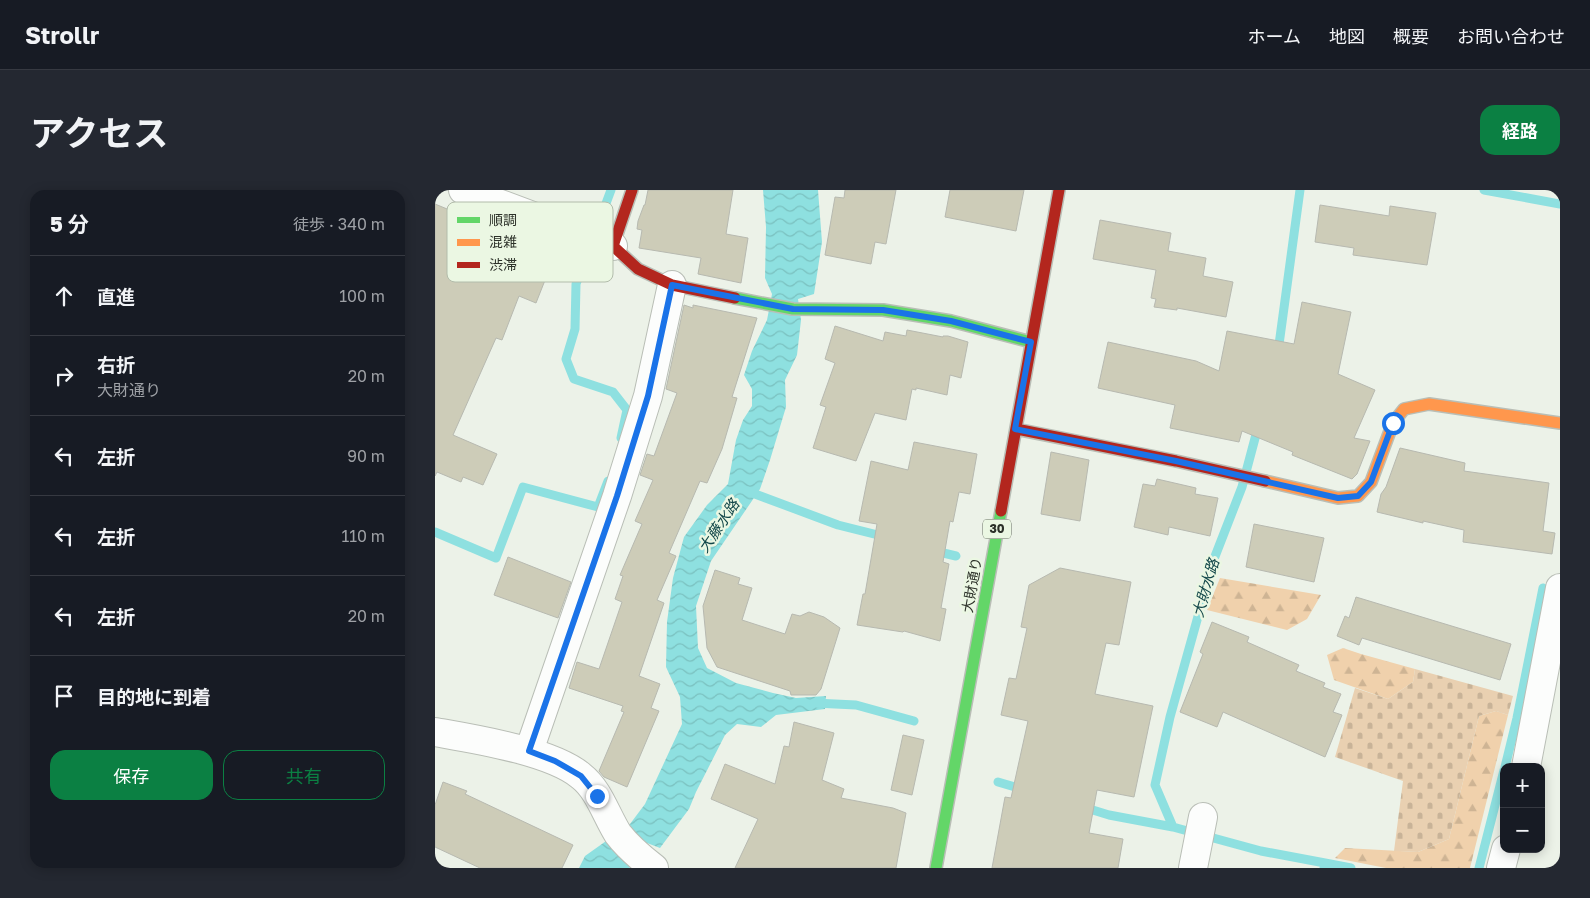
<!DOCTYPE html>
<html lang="ja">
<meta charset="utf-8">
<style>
:root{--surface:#171b24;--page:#242831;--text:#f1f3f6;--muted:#9ea1a6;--line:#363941;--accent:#0b8043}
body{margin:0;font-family:"Golos Text","Noto Sans JP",sans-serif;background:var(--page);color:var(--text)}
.controls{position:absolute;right:15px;bottom:15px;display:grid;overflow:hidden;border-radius:10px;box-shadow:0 2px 12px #0003}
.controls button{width:45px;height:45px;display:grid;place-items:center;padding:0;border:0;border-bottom:1px solid var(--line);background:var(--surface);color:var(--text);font:25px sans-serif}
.stop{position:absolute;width:15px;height:15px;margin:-11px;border:4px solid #1a73e8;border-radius:50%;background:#fff}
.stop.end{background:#1a73e8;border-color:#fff;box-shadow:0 1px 5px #0008}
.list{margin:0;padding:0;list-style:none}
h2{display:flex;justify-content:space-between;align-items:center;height:65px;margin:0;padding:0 20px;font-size:21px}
h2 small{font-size:16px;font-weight:400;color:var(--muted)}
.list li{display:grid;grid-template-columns:32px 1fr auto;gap:15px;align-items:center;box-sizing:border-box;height:80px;padding:0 20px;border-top:1px solid var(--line)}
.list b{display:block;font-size:19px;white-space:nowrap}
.list p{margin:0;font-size:16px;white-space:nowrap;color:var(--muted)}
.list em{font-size:16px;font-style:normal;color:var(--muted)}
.actions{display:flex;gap:10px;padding:15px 20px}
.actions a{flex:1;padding:11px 0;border:1px solid var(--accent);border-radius:15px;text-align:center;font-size:18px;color:var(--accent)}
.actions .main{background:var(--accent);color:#fff}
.icon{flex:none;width:28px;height:28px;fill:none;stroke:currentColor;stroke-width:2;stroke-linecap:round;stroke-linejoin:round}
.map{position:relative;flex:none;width:1125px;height:678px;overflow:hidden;border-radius:15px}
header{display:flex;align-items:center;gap:30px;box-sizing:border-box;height:70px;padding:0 25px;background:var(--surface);border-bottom:1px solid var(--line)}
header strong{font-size:24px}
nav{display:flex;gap:28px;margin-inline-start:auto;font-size:18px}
.intro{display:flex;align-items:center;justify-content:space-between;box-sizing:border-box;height:120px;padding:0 30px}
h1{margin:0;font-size:35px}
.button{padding:12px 22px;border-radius:15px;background:var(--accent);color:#fff;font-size:18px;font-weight:700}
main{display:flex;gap:30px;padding:0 30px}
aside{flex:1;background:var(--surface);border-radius:15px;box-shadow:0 2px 12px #0003}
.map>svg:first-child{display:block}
.forest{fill:url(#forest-firs)}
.cemetery{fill:url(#cemetery-stones)}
.water{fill:url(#water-waves)}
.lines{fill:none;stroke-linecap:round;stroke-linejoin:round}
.stream{stroke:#8ee0e0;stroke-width:9}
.building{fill:#cdccb8;stroke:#b7b9b0}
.street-casing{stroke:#b9beb6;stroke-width:30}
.fast-casing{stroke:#b9beb6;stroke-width:14}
.slow-casing{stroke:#b9beb6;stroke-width:14}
.jam-casing{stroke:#b9beb6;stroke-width:14}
.street{stroke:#fcfdfc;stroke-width:28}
.fast{stroke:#63d668;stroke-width:11}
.slow{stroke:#ff974d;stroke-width:11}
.jam{stroke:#b3261e;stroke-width:11}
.route{stroke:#1a73e8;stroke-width:6}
.labels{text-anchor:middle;stroke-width:5;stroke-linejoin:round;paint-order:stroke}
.shield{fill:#ebf7e3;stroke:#656c61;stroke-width:1}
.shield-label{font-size:12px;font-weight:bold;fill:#2c3129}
.street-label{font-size:14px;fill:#2c3129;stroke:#ebf7e3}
.water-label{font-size:15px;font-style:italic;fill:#114648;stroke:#ebf7e3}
.key{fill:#ebf7e3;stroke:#b2bcab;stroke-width:1}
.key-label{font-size:14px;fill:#2c3129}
</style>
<header>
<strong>Strollr</strong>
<nav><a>ホーム</a><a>地図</a><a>概要</a><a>お問い合わせ</a></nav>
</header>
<div class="intro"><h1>アクセス</h1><a class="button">経路</a></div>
<main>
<aside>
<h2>5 分<small>徒歩 · 340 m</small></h2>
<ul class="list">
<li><svg class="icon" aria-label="ahead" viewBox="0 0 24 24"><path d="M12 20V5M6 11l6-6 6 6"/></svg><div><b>直進</b></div><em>100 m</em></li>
<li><svg class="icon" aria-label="right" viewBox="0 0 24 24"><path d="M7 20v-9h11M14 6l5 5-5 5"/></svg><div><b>右折</b><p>大財通り</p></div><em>20 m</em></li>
<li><svg class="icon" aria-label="left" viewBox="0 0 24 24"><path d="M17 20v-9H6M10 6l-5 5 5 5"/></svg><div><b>左折</b></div><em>90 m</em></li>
<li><svg class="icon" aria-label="left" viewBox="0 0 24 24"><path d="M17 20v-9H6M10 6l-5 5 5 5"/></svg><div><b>左折</b></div><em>110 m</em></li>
<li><svg class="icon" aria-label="left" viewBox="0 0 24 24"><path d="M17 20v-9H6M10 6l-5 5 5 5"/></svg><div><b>左折</b></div><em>20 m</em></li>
<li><svg class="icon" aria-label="arrive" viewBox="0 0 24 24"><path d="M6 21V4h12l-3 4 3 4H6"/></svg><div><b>目的地に到着</b></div></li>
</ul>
<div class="actions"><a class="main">保存</a><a>共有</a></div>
</aside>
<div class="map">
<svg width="1125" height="678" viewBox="0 0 1125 678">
<defs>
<pattern id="forest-firs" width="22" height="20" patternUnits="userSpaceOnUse" patternTransform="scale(1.25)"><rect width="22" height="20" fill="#f0d1ac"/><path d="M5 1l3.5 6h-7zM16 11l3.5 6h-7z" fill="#ceb494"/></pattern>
<pattern id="cemetery-stones" width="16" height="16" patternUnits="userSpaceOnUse" patternTransform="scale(1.25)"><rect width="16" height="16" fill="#e9d0b1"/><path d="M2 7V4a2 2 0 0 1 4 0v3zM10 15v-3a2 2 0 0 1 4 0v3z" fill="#c8b398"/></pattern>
<pattern id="water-waves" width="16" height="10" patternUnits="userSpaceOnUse" patternTransform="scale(1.25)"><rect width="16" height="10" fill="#8ee0e0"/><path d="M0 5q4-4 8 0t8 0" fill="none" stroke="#7bc1c0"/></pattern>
</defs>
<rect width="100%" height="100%" fill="#ecf2e8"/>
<path class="forest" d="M 785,388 L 886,405 L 872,429 L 852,440 L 772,420 Z
M 908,458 L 926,464 L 980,479 L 978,492 L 953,509 L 899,490 L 892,465 Z
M 1061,521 L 1073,525 L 1035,678 L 951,678 L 900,668 L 910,658 L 983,662 L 1014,649 L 1044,526 Z"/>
<path class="cemetery" d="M 980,479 L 1078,506 L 1073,525 L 1061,521 L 1044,526 L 1014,649 L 983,662 L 959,661 L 968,591 L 900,567 L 920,498 L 953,509 L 978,492 Z"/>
<path class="water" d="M 328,0 L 383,0 L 387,52 L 379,104 L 363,109 L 366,130 L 362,165 L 350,190 L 351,217 L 335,270 L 325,299 L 276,371 L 261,416 L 263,458 L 272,478 L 301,493 L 338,503 L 361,508 L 391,506 L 390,519 L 341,525 L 326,537 L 302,534 L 290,545 L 261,602 L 254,619 L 225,658 L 212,653 L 192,672 L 195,678 L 144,678 L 150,666 L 195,634 L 210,614 L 247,534 L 245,507 L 231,477 L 232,432 L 238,388 L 249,347 L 272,315 L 293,294 L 301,250 L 308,230 L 317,216 L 317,199 L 309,185 L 317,161 L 332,130 L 337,104 L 330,88 L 331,37 Z"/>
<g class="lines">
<path class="stream" d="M 176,0 L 141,94 L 140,139 L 131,169 L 139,189 L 178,202 L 192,220 L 186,248
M 1049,0 L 1125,14
M 843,162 L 865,0
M 823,237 L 807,297 L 779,369 L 735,527 L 720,595 L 738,637 L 826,661 L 890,673 L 889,678
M 312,301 L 403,335 L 451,347
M 0,342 L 61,368 L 88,297 L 163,317 L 173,291
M 500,361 L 521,366
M 379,513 L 421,515 L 479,531
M 1070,577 L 1082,528 L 1108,398
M 563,592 L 590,600
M 648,617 L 674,625 L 738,637
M 890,673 L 916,678
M 1044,678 L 1069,580"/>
</g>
<path class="building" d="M 213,0 L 298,0 L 291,44 L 313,48 L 306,93 L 263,84 L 266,68 L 204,58 L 207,40 L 202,39 L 203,31 L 209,15 L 210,15 Z
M 410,0 L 461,0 L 451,54 L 440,52 L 436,74 L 390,65 L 400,7 L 409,8 Z
M 515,0 L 589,0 L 581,41 L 510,27 Z
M 0,14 L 17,21 L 18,18 L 77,40 L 72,51 L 82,55 L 79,63 L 116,75 L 101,113 L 84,106 L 67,150 L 61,148 L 18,245 L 62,264 L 48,295 L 28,287 L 26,292 L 2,282 L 0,286 Z
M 885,15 L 954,26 L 955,16 L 1001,23 L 992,75 L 918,65 L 919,58 L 880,52 Z
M 665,30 L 736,43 L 733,61 L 771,68 L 768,86 L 798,92 L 791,127 L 742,118 L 742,120 L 719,117 L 721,109 L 716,108 L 721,80 L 658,69 Z
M 867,112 L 916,122 L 903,184 L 940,200 L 919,248 L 935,251 L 922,284 L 917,289 L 857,265 L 858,262 L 807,241 L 804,252 L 735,238 L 740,215 L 663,198 L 673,152 L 761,171 L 784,181 L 792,141 L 859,154 Z
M 249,115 L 258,118 L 258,115 L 322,128 L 297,207 L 302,208 L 287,259 L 272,293 L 265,291 L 234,363 L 241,366 L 222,410 L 229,413 L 204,486 L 225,494 L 216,518 L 224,521 L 192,597 L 169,587 L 164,581 L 189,522 L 186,521 L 188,516 L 134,498 L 142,472 L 164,479 L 187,412 L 180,409 L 188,386 L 185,385 L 207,334 L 200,331 L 218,290 L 205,285 L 212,264 L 219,266 L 242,203 L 231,199 Z
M 400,136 L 448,151 L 450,142 L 471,146 L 472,140 L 508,147 L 508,146 L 513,146 L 533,152 L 526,188 L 515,185 L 512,205 L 481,198 L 481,200 L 477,199 L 471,230 L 440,223 L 421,271 L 378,258 L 391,217 L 385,215 L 400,173 L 390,169 Z
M 479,252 L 542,264 L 535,304 L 524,302 L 518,332 L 515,331 L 508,372 L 514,374 L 506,418 L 511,419 L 505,451 L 469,441 L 468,442 L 422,435 L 428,404 L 430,404 L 442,334 L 424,331 L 436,271 L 473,280 Z
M 965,258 L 1030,273 L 1029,281 L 1114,293 L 1108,341 L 1120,343 L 1117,364 L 1028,352 L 1029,340 L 988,331 L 988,333 L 942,322 L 946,304 L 951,297 Z
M 616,262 L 654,270 L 645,331 L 606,324 Z
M 722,289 L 761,298 L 760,304 L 783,308 L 775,346 L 734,337 L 733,345 L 699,337 L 708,294 L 720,296 Z
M 819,334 L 889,348 L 879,392 L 811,377 Z
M 73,367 L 136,392 L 123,428 L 59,405 Z
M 625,378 L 696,392 L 684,455 L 671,453 L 660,504 L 718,516 L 699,607 L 662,600 L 654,643 L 688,649 L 683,678 L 557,678 L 570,607 L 576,608 L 593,531 L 566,525 L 574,488 L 581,489 L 592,438 L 586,437 L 594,395 Z
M 280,380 L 305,388 L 303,394 L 317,398 L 307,430 L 350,444 L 357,424 L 365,426 L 374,422 L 389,427 L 405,438 L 386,499 L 381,505 L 356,505 L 355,501 L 282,477 L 272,458 L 268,416 Z
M 921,407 L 1076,454 L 1065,490 L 927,448 L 924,455 L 902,446 L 910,426 L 914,428 Z
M 777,432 L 814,447 L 812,452 L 864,475 L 861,481 L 890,493 L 888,497 L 906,504 L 898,522 L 907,525 L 890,567 L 788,522 L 782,537 L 745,522 L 768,464 L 765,462 Z
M 359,532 L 399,543 L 387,590 L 409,599 L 406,608 L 458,618 L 471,623 L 461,678 L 300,678 L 323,629 L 276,609 L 290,574 L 340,594 L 349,556 L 354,557 Z
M 468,545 L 489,550 L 477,605 L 456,600 Z
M 8,592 L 32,601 L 30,604 L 138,655 L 127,678 L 45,678 L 0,657 L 0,615 Z"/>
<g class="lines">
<g class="street-casing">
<path id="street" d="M 28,0 L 178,56
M 0,542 C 39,549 116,561 146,586 C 164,600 171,625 183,644 C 193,657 206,668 219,678
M 94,561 L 182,306 L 213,206 L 237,95
M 1091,577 L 1125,398
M 758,678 L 768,627
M 1066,678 L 1071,659"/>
</g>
<g class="fast-casing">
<path id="fast" d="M 300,108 L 358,119 L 448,120 L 516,131 L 596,152
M 501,678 L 566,321"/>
</g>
<g class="slow-casing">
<path id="slow" d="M 830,291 L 903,308 L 923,306 L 936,292 L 958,233 L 969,219 L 994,214 L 1125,233"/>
</g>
<g class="jam-casing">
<path id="jam" d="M 197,0 L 178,56 L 203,79 L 237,95 L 300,108
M 581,239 L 741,271 L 830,291
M 566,321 L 624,0"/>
</g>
<use href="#street" class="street"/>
<use href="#fast" class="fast"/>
<use href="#slow" class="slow"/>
<use href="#jam" class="jam"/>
</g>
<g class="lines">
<path class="route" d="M 162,606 L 146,586 L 120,571 L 94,561 L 182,306 L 213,206 L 237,95 L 358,119 L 448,120 L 516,131 L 596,152 L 580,239 L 741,271 L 903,308 L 923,306 L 936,292 L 958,233"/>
</g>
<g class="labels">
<rect class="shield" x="548" y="329.5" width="28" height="19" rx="4"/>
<g class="shield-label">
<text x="562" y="343">30</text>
</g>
<g class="street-label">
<text transform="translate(537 395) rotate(-80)" y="5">大財通り</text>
</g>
<g class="water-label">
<text transform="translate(284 336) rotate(-56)" y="5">大藤水路</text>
<text transform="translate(771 398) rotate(-74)" y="5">大財水路</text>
</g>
</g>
<rect x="12" y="12" width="166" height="80" rx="8" class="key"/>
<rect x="22" y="27" width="23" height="6" fill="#63d668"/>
<rect x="22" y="49" width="23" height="7" fill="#ff974d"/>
<rect x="22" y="72" width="23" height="6" fill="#b3261e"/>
<g class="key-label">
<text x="54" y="35">順調</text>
<text x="54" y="57">混雑</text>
<text x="54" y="80">渋滞</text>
</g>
</svg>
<div class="controls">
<button>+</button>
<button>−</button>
</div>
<div class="stop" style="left:958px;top:233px"></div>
<div class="stop end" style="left:162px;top:606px"></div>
</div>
</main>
